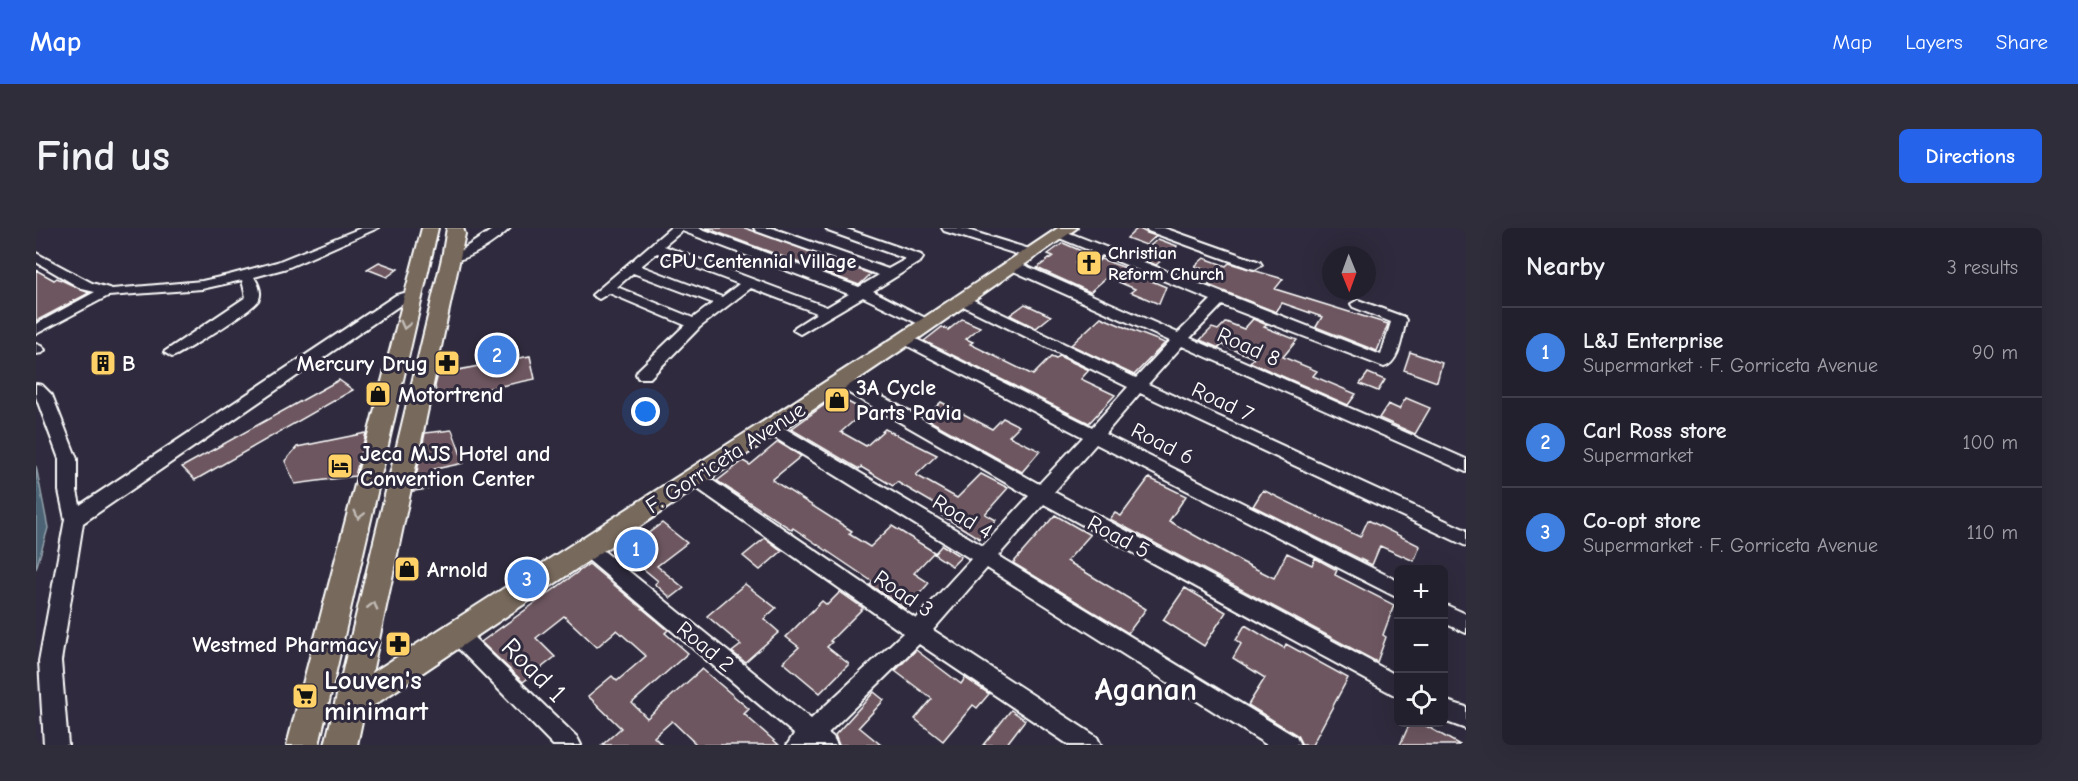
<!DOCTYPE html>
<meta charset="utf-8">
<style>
:root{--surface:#23202e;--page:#2f2d3a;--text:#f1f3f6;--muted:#a3a3aa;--line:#403e4a;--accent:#2563eb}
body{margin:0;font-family:"Comic Neue",sans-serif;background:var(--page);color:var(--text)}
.controls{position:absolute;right:18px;bottom:18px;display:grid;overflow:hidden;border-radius:9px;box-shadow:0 6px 24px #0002}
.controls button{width:54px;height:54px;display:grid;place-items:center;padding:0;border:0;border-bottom:2px solid var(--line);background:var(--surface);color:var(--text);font:30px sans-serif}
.compass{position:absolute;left:1286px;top:18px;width:54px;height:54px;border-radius:50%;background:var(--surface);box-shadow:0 6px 24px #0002;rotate:179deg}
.you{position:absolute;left:610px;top:184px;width:21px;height:21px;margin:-15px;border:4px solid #fff;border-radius:50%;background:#1a73e8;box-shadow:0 0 0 9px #1a73e833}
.badge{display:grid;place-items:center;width:39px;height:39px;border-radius:50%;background:var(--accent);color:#fff;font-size:20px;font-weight:700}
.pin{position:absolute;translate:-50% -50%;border:3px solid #fff;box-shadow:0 2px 6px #0006}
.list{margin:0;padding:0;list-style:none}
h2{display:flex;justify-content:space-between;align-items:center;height:78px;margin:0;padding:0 24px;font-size:26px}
h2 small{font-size:20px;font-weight:400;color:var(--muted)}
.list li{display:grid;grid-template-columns:39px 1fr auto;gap:18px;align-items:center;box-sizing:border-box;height:90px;padding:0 24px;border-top:2px solid var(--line)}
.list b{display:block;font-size:22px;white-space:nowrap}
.list p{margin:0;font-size:20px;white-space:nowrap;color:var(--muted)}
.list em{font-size:20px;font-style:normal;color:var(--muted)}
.icon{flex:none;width:33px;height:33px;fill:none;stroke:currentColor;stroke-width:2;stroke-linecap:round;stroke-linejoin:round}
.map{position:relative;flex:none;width:1430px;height:517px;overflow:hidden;border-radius:9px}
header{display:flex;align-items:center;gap:36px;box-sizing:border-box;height:84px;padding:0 30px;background:var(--accent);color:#fff}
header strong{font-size:28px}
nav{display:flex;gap:33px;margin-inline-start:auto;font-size:21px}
.intro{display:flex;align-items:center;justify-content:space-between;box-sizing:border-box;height:144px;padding:0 36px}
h1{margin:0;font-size:42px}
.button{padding:15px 27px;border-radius:9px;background:var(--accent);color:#fff;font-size:21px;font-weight:700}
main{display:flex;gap:36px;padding:0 36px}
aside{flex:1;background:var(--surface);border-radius:9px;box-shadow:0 6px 24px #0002}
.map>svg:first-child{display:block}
.water{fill:#4c6474;stroke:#94a2ac;stroke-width:1.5}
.building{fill:#6d565e;stroke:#fff;stroke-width:1.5}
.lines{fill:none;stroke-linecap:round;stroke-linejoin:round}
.minor-casing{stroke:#fff;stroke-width:4}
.major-casing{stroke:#fff;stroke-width:4}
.minor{fill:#2f2a3d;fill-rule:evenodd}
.major{fill:#77695c;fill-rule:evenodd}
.oneway{stroke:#c2bcb6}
.labels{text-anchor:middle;stroke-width:6;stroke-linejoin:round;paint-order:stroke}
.far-poi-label{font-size:18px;font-weight:bold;fill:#fff;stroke:#2f2a3d;text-anchor:start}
.far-neighbourhood-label{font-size:20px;font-weight:bold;fill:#fff;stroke:#2f2a3d}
.street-label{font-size:22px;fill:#fff;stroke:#2f2a3d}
.poi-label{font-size:22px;font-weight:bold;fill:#fff;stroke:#2f2a3d;text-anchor:start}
.near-street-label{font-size:27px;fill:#fff;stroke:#2f2a3d}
.near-poi-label{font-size:27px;font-weight:bold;fill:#fff;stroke:#2f2a3d;text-anchor:start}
.near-quarter-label{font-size:32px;font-weight:bold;fill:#fff;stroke:#2f2a3d}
</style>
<header>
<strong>Map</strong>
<nav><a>Map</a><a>Layers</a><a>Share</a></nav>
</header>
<div class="intro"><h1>Find us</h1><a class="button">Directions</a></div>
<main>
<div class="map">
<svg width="1430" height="517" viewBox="0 0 1430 517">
<rect width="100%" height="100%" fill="#2f2a3d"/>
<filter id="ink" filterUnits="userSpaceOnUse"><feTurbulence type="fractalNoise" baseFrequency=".0167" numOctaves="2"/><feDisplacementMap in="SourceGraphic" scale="12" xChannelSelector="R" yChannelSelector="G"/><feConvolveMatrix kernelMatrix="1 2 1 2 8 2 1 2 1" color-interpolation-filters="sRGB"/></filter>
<g filter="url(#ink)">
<path class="water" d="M 0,238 L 12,300 L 0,341 Z"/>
<path class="building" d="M 670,0 L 709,0 L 835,46 L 823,57 Z
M 1102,0 L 1111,5 L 1120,8 L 1110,17 L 1091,10 Z
M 1122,11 L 1141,18 L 1140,20 L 1120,37 L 1101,29 Z
M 1027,15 L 1050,25 L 1039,35 L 1043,40 L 1054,40 L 1065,31 L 1109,47 L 1106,49 L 1130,59 L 1123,76 L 1095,64 L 1099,61 L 1071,49 L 1054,64 L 1001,40 L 1017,28 L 1012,26 Z
M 1168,30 L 1190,38 L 1193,35 L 1247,51 L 1239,61 L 1352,96 L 1341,123 L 1280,99 L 1286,89 L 1246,75 L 1240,84 L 1172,57 L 1181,46 L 1159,38 Z
M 343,34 L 362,41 L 351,49 L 331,41 Z
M 0,42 L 18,52 L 21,50 L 53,65 L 0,93 Z
M 989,76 L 1015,88 L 1000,100 L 974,87 Z
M 1065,89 L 1095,102 L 1129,115 L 1098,147 L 1035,117 Z
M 926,91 L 944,99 L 930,111 L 937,114 L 934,116 L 997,147 L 1015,129 L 1020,131 L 1023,128 L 1053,142 L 1045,151 L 1079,167 L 1053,195 L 888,113 L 906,99 L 912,102 Z
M 1217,91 L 1231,97 L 1228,99 L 1261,112 L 1247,129 L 1281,143 L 1277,148 L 1320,166 L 1312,177 L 1214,134 L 1218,130 L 1186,117 L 1183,120 L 1164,112 L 1176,100 L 1182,102 L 1190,94 L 1208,101 Z
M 1374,124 L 1406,135 L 1401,154 L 1368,142 Z
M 494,128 L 499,151 L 401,171 L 399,158 L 402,146 Z
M 1332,145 L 1349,152 L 1342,163 L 1324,156 Z
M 303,152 L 317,162 L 159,252 L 146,239 Z
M 1370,170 L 1394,180 L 1379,206 L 1343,190 L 1352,176 L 1363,181 Z
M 810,173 L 829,183 L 805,204 L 830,218 L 849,201 L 901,227 L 880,247 L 921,270 L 945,246 L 972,260 L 949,286 L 960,292 L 944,311 L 905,287 L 909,282 L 861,254 L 857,258 L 825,239 L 823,241 L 755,201 L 791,175 L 801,181 Z
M 905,174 L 956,201 L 967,190 L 983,198 L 973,208 L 1004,223 L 986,244 L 889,190 Z
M 416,202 L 428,235 L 395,242 L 392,261 L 377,263 L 389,205 Z
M 330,205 L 319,248 L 259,256 L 249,233 L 261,219 Z
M 742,214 L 765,228 L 736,252 L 816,303 L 813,306 L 834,319 L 856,298 L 898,324 L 878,345 L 893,355 L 870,381 L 834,357 L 837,354 L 757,300 L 756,302 L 681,253 L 707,233 L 714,237 Z
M 1113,250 L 1150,268 L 1133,293 L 1206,334 L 1238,350 L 1251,325 L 1276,337 L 1279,330 L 1301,342 L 1299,347 L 1358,377 L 1347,407 L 1350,409 L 1341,434 L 1074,291 L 1079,285 L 1085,288 Z
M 1227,262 L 1324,309 L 1332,292 L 1384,318 L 1378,333 L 1344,318 L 1336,337 L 1217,278 Z
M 1019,287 L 1054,307 L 1031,333 L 1110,381 L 1092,405 L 977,335 Z
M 626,295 L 651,315 L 621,338 L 648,360 L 635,370 L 619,356 L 622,353 L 587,324 Z
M 729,310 L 746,323 L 724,342 L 707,328 Z
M 906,317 L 925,329 L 916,338 L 898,326 Z
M 553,336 L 632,402 L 629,405 L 652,425 L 596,475 L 611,490 L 666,441 L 713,481 L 708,486 L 743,517 L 661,517 L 636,493 L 618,509 L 626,517 L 566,517 L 585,500 L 552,468 L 576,448 L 581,453 L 610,428 L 581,402 L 561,419 L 528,388 L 500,410 L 519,429 L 487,454 L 445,414 Z
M 709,356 L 740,380 L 728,391 L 743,404 L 709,434 L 696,424 L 705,417 L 671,388 Z
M 1149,360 L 1190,384 L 1168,418 L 1127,392 Z
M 804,364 L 827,380 L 794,413 L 796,414 L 791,419 L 813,436 L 784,465 L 747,434 L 763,419 L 750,409 L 786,373 L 791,377 Z
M 1209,397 L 1248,420 L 1250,416 L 1312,450 L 1276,517 L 1266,517 L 1261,507 L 1212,477 L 1229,450 L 1197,430 L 1205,416 L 1200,412 Z
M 880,422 L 925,456 L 929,450 L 953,466 L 941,480 L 937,477 L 907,513 L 879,491 L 896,471 L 859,443 Z
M 838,464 L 848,472 L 823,499 L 845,517 L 803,517 L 799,507 Z
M 975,482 L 989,492 L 970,517 L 947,517 Z
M 1374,495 L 1385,495 L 1424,517 L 1364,517 Z"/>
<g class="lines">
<g class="minor-casing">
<path id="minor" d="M 325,0 L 342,0 L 251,40 L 218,49 C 222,55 226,64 223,71 C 218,83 156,118 141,127 L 136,129 L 128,124 L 210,69 L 206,52 L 166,61 L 72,68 L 0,106 L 0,96 L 59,64 L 46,61 L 0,34 L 0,25 L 56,55 L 76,61 L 166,53 L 193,47 L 241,34 Z
M 459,0 L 474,0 C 464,11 421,42 408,30 L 410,27 L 421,25 Z
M 634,0 L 663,0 L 823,59 L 843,47 L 720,3 L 718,0 L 736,0 L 852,41 L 870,31 L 792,3 L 790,0 L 808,0 L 885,27 L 887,30 L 885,33 L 837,63 L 899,95 L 897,98 L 887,98 L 827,69 L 764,106 L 757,102 L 759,99 L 781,85 L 715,60 L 664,99 L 614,150 L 602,150 L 600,146 L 602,142 L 649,97 L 573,65 L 563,71 L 556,67 ZM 646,3 L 810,65 L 813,66 L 791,79 L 628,18 ZM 621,25 L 703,56 L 686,69 L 605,38 ZM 597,45 L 677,75 L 657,90 L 581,59 Z
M 906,0 L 925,0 L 1000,23 L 1002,26 L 1000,29 L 990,29 L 908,3 Z
M 1110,0 L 1128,0 L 1224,34 L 1226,37 L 1219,41 L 1214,40 L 1112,3 Z
M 1026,2 L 1345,127 L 1355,94 L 1317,79 L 1315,76 L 1322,72 L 1368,89 L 1370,92 C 1366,106 1364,135 1348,139 L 1186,77 L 1154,110 L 1430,231 L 1430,244 L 1146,118 L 1112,156 L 1430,302 L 1430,318 L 1104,165 L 1069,206 L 1362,353 L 1362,370 L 1060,216 L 1018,264 L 1362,448 L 1362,469 L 1008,276 L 962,328 L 1260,509 L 1264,517 L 1231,517 L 951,340 L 897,402 L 1061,509 L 1065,517 L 1033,517 L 883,416 L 792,505 L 797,509 L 801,517 L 751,517 L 758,506 L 544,325 L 541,320 L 544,315 L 551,312 L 558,315 L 775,491 L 867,405 L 652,254 L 649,249 L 652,244 L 658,242 L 664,244 L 880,391 L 935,331 L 728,203 L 726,199 L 728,195 L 740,195 L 947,318 L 993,268 L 799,157 L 797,153 L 799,149 L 811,149 L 1003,256 L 1047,209 L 864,114 L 862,111 L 864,108 L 874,108 L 1056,199 L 1092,159 L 921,75 L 919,72 L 921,69 L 931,69 L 1100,150 L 1134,113 L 973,41 L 971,38 L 973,35 L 983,35 L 1142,105 L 1175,72 L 1066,27 L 1053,38 L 1043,38 L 1041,35 L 1055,23 L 1021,9 L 1020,6 L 1021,3 Z
M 377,63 L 384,67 L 382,70 L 370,73 L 47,295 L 25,433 L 32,517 L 8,517 L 3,433 L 29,291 L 23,263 L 23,231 L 0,169 L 0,156 L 6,157 L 16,167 L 41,231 L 41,263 L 44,277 L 360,67 Z
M 0,116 L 5,118 L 9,122 L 6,125 L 0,126 Z
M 1408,376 L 1430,386 L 1430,405 L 1408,395 Z
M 422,398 L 429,401 L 541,509 L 545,517 L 517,517 L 415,413 L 411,407 L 415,401 Z
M 1408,472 L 1430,479 L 1430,501 L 1408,493 Z"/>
</g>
<g class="major-casing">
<path id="major" d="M 386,0 L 402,0 L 283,517 L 251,517 Z
M 411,0 L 427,0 L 429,6 L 336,445 L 862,107 L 1022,0 L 1041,0 L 876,115 L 328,484 L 321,517 L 289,517 L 406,30 Z"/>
</g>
<use href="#minor" class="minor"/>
<use href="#major" class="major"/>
</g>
<defs><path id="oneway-chevron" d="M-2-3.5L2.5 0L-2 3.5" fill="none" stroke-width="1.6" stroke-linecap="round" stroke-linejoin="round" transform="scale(1.5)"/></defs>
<g class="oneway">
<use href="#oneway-chevron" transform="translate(369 97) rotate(104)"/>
<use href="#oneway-chevron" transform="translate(323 287) rotate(104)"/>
<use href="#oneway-chevron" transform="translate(337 378) rotate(-77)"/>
</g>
</g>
<defs>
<g id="church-square" transform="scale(1.35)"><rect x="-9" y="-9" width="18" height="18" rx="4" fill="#ffd166" stroke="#2f2a3d"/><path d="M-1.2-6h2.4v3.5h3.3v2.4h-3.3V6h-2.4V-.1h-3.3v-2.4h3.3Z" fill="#111"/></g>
<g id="building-square" transform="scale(1.35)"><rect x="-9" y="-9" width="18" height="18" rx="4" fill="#ffd166" stroke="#2f2a3d"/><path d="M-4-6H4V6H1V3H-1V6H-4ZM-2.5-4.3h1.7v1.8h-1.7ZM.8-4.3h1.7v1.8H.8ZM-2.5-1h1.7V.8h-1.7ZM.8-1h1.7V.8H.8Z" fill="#111"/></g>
<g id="pharmacy-square" transform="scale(1.35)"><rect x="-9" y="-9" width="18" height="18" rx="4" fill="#ffd166" stroke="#2f2a3d"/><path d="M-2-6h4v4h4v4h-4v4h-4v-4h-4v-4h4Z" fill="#111"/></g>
<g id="shop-square" transform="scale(1.35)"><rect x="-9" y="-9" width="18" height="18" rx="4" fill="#ffd166" stroke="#2f2a3d"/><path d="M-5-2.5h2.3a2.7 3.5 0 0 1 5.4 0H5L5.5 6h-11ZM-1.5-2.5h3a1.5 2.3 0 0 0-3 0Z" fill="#111"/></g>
<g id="hotel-square" transform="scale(1.35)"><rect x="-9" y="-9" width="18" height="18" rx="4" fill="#ffd166" stroke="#2f2a3d"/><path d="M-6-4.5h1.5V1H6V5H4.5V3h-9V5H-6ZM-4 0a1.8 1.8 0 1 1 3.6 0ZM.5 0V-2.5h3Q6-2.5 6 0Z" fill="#111"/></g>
<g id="supermarket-square" transform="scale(1.35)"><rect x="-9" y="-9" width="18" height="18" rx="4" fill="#ffd166" stroke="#2f2a3d"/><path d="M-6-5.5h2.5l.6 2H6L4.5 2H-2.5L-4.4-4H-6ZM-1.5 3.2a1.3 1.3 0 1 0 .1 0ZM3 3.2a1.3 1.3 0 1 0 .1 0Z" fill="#111"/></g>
</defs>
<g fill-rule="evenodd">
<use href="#church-square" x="1053" y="35"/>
<use href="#building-square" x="67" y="135"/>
<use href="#pharmacy-square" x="411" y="135"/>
<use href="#shop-square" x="342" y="166"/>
<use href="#shop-square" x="801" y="172"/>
<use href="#hotel-square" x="304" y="238"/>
<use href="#shop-square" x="371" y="341"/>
<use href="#pharmacy-square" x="362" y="416"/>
<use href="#supermarket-square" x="269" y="468"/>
</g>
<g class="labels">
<g class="far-poi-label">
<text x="1072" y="31">Christian<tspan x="1072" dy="21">Reform Church</tspan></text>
</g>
<g class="far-neighbourhood-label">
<text x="722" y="40">CPU Centennial Village</text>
</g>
<g class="street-label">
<text transform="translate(1213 118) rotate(24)" y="8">Road 8</text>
<text transform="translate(1187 173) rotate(25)" y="8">Road 7</text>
<text transform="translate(1127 215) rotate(27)" y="8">Road 6</text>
<text transform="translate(689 229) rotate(-33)" y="8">F. Gorriceta Avenue</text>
<text transform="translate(927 288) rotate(31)" y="8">Road 4</text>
<text transform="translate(1083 308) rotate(28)" y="8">Road 5</text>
<text transform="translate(868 365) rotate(34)" y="8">Road 3</text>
<text transform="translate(670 418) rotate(39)" y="8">Road 2</text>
</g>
<g class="poi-label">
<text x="86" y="143">B</text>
<text x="392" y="143" text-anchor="end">Mercury Drug</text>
<text x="820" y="167">3A Cycle<tspan x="820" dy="25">Parts Pavia</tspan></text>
<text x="362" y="174">Motortrend</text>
<text x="324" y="233">Jeca MJS Hotel and<tspan x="324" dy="25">Convention Center</tspan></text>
<text x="391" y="349">Arnold</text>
<text x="342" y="424" text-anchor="end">Westmed Pharmacy</text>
</g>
<g class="near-street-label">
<text transform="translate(498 442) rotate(45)" y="9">Road 1</text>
</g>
<g class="near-poi-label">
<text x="288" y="461">Louven's<tspan x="288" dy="31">minimart</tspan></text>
</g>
<g class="near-quarter-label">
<text x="1110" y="472">Aganan</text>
</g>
</g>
</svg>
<div class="controls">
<button>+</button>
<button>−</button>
<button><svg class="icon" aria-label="locate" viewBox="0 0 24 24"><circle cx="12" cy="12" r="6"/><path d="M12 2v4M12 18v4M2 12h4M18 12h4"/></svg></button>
</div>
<svg class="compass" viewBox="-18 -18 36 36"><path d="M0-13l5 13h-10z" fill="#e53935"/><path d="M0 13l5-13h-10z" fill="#a3a3aa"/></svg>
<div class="you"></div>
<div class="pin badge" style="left:600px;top:321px;background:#3f7fe0">1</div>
<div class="pin badge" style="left:461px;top:127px;background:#3f7fe0">2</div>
<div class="pin badge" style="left:491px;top:351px;background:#3f7fe0">3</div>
</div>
<aside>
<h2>Nearby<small>3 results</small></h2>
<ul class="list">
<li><span class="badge" style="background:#3f7fe0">1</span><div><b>L&amp;J Enterprise</b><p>Supermarket · F. Gorriceta Avenue</p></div><em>90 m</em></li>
<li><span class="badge" style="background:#3f7fe0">2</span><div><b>Carl Ross store</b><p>Supermarket</p></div><em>100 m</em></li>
<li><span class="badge" style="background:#3f7fe0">3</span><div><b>Co-opt store</b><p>Supermarket · F. Gorriceta Avenue</p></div><em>110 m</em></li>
</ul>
</aside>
</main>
